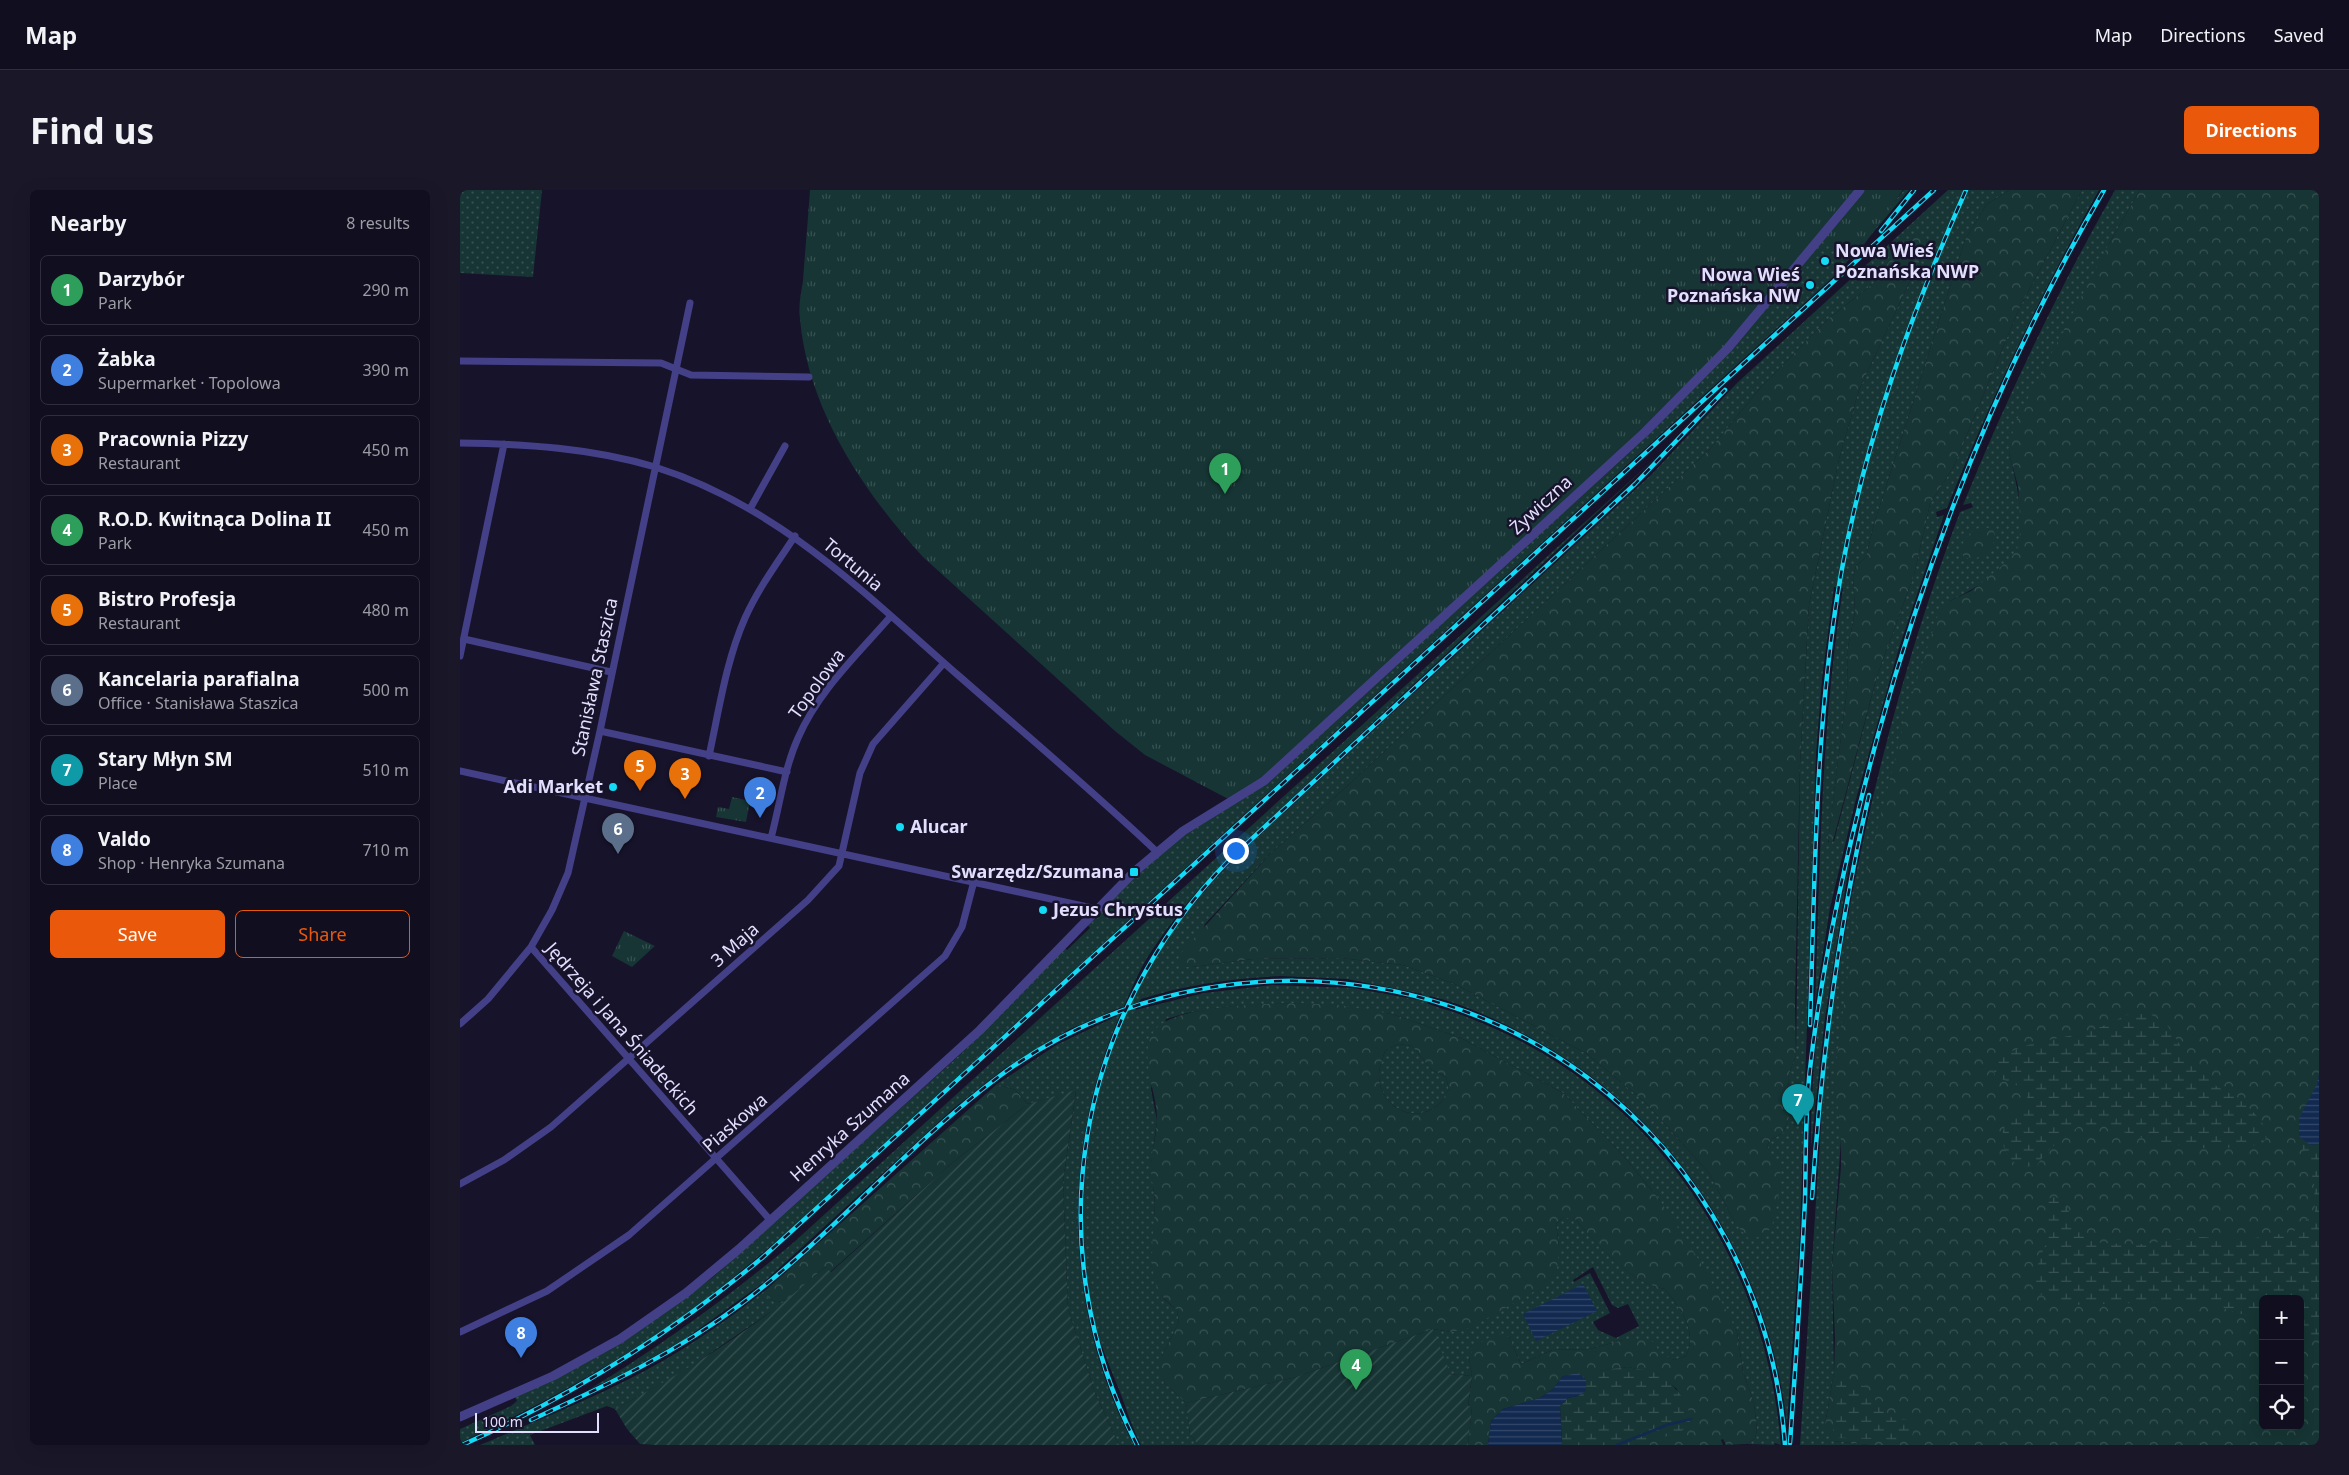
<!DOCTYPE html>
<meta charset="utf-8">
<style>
:root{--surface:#110e20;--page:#1a1729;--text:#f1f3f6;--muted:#9c9ca5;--line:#302e3e;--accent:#ea580c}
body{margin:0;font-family:"Noto Sans",sans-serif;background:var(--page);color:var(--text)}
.controls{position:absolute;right:15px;bottom:15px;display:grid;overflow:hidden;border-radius:8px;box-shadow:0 5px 20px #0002}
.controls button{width:45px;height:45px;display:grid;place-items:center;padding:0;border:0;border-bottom:1px solid var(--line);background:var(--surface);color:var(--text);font:25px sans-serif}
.scale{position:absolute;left:15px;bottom:12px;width:124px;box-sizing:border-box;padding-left:5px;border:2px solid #e2defe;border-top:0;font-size:14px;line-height:18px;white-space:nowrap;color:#e2defe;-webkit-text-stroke:4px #17132b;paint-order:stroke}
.you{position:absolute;left:775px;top:660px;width:18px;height:18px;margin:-12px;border:4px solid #fff;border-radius:50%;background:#1a73e8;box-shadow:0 0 0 8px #1a73e833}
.badge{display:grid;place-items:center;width:32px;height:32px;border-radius:50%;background:var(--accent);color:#fff;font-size:16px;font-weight:700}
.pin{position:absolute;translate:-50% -41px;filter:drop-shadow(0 1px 2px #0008)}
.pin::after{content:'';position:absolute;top:26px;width:18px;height:15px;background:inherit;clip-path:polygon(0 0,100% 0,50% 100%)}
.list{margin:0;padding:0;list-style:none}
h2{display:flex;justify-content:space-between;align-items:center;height:65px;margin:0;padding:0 20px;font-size:21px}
h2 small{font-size:16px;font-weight:400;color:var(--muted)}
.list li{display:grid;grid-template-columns:32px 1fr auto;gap:15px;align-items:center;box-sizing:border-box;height:70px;margin:0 10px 10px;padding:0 10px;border:1px solid var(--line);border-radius:8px}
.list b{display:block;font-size:19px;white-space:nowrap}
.list p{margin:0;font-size:16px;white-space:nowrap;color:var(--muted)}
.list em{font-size:16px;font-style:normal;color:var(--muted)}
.actions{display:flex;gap:10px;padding:15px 20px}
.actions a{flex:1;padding:11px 0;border:1px solid var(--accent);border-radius:8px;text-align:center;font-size:18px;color:var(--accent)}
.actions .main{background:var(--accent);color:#fff}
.icon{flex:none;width:28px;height:28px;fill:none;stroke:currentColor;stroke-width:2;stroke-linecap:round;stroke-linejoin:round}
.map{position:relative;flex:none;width:1859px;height:1255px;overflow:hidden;border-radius:8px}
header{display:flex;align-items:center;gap:30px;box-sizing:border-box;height:70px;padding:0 25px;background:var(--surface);border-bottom:1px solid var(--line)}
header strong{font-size:24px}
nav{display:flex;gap:28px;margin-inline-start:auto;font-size:18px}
.intro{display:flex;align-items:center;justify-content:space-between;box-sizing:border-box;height:120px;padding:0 30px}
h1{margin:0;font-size:35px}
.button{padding:12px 22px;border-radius:8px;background:var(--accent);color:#fff;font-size:18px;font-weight:700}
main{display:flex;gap:30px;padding:0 30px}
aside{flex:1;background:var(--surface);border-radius:8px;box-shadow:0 5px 20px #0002}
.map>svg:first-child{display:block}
.grass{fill:url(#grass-dots);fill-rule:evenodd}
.forest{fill:url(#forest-crowns);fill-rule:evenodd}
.wetland{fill:url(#wetland-marsh)}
.park{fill:url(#park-tufts)}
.garden{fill:url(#garden-furrows)}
.water{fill:url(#water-rules)}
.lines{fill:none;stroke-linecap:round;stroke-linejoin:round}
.stream{stroke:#122950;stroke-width:2.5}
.minor{stroke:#444088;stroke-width:7}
.tertiary{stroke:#444088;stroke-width:9}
.rail-casing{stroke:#13dbf5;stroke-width:4.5}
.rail{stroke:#17132b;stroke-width:2.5;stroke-dasharray:8;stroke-linecap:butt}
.poi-dot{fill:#13dbf5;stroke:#17132b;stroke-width:2}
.labels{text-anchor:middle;stroke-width:5;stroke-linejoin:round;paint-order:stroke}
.poi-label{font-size:18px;font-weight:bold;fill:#e2defe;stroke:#17132b;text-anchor:start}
.street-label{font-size:18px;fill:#e2defe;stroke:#17132b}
</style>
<header>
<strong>Map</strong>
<nav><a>Map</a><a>Directions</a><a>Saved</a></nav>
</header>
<div class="intro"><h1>Find us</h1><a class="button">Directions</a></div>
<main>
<aside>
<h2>Nearby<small>8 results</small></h2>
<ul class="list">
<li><span class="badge" style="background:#2e9e5b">1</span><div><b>Darzybór</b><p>Park</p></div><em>290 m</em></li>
<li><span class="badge" style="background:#3f7fe0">2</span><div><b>Żabka</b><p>Supermarket · Topolowa</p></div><em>390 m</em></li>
<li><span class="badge" style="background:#e8710a">3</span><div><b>Pracownia Pizzy</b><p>Restaurant</p></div><em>450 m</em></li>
<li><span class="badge" style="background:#2e9e5b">4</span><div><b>R.O.D. Kwitnąca Dolina II</b><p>Park</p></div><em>450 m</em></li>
<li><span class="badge" style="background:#e8710a">5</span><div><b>Bistro Profesja</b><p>Restaurant</p></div><em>480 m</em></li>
<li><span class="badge" style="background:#5c6f8a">6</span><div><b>Kancelaria parafialna</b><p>Office · Stanisława Staszica</p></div><em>500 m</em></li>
<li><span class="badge" style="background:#0f9aa8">7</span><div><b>Stary Młyn SM</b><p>Place</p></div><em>510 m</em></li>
<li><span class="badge" style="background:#3f7fe0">8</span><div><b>Valdo</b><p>Shop · Henryka Szumana</p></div><em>710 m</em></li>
</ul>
<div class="actions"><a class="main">Save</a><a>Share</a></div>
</aside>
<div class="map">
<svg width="1859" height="1255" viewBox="0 0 1859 1255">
<defs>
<pattern id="grass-dots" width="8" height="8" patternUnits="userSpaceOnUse" patternTransform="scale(1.25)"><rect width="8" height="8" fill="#163534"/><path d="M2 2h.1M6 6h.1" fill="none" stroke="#385252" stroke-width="1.8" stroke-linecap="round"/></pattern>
<pattern id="forest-crowns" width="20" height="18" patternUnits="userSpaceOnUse" patternTransform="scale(1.25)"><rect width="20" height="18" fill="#163534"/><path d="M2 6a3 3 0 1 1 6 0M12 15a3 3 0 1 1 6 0" fill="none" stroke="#385252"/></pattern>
<pattern id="wetland-marsh" width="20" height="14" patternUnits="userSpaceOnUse" patternTransform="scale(1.25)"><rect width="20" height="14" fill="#163534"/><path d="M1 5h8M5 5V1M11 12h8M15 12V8" fill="none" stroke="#385252"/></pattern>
<pattern id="park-tufts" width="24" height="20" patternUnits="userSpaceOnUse" patternTransform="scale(1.25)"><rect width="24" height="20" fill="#163534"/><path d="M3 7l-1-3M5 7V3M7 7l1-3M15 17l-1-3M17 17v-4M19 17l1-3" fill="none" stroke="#385252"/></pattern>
<pattern id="garden-furrows" width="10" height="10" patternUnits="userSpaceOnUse" patternTransform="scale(1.25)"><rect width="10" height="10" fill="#163534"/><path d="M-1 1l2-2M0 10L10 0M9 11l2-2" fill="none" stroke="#385252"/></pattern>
<pattern id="water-rules" width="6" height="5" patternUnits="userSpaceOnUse" patternTransform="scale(1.25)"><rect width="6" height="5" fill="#122950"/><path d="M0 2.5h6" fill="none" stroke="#34486a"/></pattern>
</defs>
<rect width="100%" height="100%" fill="#17132b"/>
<path class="grass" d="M 0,0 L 82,0 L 73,87 L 0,83 Z
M 1444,0 L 1449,0 L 1400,58 L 1371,89 L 325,1044 C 288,1075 252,1107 212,1134 C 145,1180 74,1218 0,1253 L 0,1239 L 51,1216 L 57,1211 L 55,1207 L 112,1180 L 162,1153 L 252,1088 L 502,863 L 605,758 L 607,760 L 630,738 L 627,734 L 690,672 L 727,643 L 767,618 L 1367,46 L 1399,54 Z
M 1488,0 L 1549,0 L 1526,15 L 1505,50 L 1414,334 L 1406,367 L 1396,376 L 1393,387 L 1395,422 L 1388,457 L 1387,500 L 1368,652 L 1374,651 L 1417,486 L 1454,385 L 1470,314 L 1494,276 L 1558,121 L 1622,0 L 1639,0 C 1581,103 1531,209 1487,318 L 1476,322 L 1477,327 L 1484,325 L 1439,458 L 1396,609 L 1370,718 L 1355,814 C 1360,675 1361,536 1383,398 L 1374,397 L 1362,489 L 1356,564 L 1340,1043 L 1327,1235 C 1309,1074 1217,929 1075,850 C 1042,832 1007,815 970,806 L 967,813 C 977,818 989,820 999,824 C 1028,835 1055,847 1082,863 C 1222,946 1308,1093 1321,1255 L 1315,1253 L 1314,1255 L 1286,1254 L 1295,1249 L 1297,1240 L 1294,1213 L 1283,1182 L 1277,1142 L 1199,1009 L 1161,963 L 1103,903 L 1001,848 L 932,824 L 837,813 L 775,816 L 727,823 L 706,829 L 691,899 L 697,931 L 691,975 L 695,1013 L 693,1066 L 697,1097 L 705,1110 L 717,1120 L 719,1132 L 702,1166 L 704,1192 L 726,1213 L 730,1244 L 738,1255 L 681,1255 C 672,1238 667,1220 660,1202 C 649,1175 637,1148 632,1120 C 610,1002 631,875 692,772 C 715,734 744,701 775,668 L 1192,284 L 1277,193 ZM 1467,48 L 1466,57 L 1399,200 L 1379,269 L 1349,415 L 1340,573 L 1336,865 L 1329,884 L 1328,930 L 1323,943 L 1312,949 L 1307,955 L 1309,962 L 1318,974 L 1275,1033 L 1249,983 L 1185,912 L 1127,864 L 995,794 L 943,775 L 880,768 L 793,769 L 732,777 L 745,734 L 810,664 L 885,598 L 1250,259 L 1302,196 L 1367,130 L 1414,93 L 1430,70 ZM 821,786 L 887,789 L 962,804 L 959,810 L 893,798 L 812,795 L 744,803 L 675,820 L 681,809 C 725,795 774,788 821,786 Z
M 1655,0 L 1680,0 L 1651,50 L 1549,263 C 1555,285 1568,340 1557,361 C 1547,379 1508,403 1490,411 L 1381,950 L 1372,1076 L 1374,1182 L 1365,1235 L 1374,1251 L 1409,1255 L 1340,1255 L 1364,888 C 1386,695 1431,504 1500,322 L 1513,317 L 1511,313 L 1503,315 C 1547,207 1597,102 1655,0 Z
M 1203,261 L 768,668 C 738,699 710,732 687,768 C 677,785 669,805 661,823 C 600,961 604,1121 674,1255 L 659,1255 L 635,1203 L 608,1119 L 603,992 L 616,901 L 568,914 L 555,900 L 537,894 L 598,854 L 657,826 L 662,817 L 610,839 L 545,878 L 494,918 L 303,1093 L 225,1149 L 165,1183 L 128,1200 C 201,1156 268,1107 333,1053 Z
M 1390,670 L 1365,828 L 1351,957 C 1351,935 1351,911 1353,889 C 1358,815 1374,741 1390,670 Z
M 938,854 L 952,856 L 972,880 L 986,887 L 989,899 C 986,904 983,911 978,915 C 953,936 918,915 919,884 C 919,877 923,868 925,861 Z
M 1102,1028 L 1114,1028 C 1140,1055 1167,1092 1205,1099 C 1221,1119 1238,1141 1226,1166 L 1214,1170 L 1163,1150 L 1130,1159 L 1092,1160 L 1061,1174 L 1049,1147 L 1009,1167 L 1012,1186 L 987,1184 L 973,1139 L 992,1142 L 1099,1057 L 1096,1034 ZM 1133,1077 L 1152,1115 L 1158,1118 L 1168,1114 L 1179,1136 L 1156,1148 L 1138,1140 L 1133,1132 L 1150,1123 L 1130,1083 L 1114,1092 L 1113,1090 Z
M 307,1099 L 307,1107 L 316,1112 L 328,1110 L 220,1184 L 155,1219 L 147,1216 L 70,1245 L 75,1255 L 20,1255 C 71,1233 124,1212 173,1187 C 221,1163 265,1132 307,1099 Z"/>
<path class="forest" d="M 1549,0 L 1622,0 L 1558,121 L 1494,276 L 1470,314 L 1454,385 L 1417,486 L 1373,651 L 1371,654 L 1368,650 L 1387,500 L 1388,457 L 1395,422 L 1393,387 L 1396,376 L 1406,367 L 1414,334 L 1505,50 L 1526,15 Z
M 1680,0 L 1859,0 L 1859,1255 L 1409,1255 L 1374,1251 L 1368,1246 L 1365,1235 L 1374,1182 L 1375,1149 L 1372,1076 L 1381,977 L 1381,950 L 1375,883 L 1392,752 L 1409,671 L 1449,514 L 1478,425 L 1490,411 L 1511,401 L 1549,370 L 1557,360 L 1561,338 L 1558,296 L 1549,263 L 1554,235 L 1651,50 ZM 1803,1109 L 1840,1109 L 1840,1236 L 1803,1236 Z
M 1458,45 L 1467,48 L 1466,57 L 1399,200 L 1379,269 L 1349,415 L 1340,573 L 1335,814 L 1336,865 L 1329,884 L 1328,930 L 1323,943 L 1312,949 L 1307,955 C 1309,964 1317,968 1319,975 C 1324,994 1315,1018 1312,1037 L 1301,1047 L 1288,1048 L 1275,1033 L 1249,983 L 1185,912 L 1127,864 L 995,794 L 943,775 L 880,768 L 793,769 L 732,777 L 723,777 L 717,773 L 720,764 L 810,664 L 885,598 L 1250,259 L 1302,196 L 1367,130 L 1414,93 L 1430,70 Z
M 1523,337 L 1533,339 C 1540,354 1525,365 1512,370 L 1504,367 L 1500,361 C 1504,347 1510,340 1523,337 Z
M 837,813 L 879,815 L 932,824 L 1001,848 L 1103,903 L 1161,963 L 1199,1009 L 1246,1081 L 1277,1142 L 1283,1182 L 1294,1213 L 1297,1240 L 1295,1249 L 1286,1254 L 1266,1255 L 1263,1249 L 1261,1250 L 1263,1255 L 1175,1255 L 1184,1250 L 1219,1242 L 1217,1199 L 1198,1184 L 1168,1177 L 1103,1186 L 1093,1199 L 1080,1208 L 1043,1219 L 1031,1231 L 1028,1255 L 1008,1255 L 1012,1217 L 1008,1217 L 1012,1186 L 1009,1167 L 1015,1156 L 1037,1143 L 1049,1147 L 1061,1174 L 1092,1160 L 1130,1159 L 1163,1150 L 1177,1149 L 1194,1152 L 1200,1163 L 1214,1170 L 1226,1166 C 1238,1141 1221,1119 1205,1099 C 1167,1092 1140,1056 1114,1028 L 1102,1028 L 1096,1034 L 1099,1057 L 1097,1080 L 1087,1094 L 1010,1138 L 992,1142 L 973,1139 L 836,1187 L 726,1213 L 704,1192 L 699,1177 L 702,1166 L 719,1132 L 717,1120 C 710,1114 701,1107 697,1098 C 688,1074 694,1039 695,1015 C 695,1001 690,987 691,973 C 693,954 699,936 696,917 C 693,895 679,860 695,840 C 714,815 806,814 837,813 ZM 938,854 L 952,856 L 972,880 L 986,887 L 989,899 C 986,903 983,911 978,915 C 953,936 918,915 919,884 C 919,877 923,868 925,861 Z
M 537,894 L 555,900 L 568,914 L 492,973 L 370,1082 L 365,1077 L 328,1110 L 316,1112 L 307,1107 L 307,1099 Z"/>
<path class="wetland" d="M 1669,824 L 1690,824 L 1707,835 L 1731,872 L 1756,896 L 1780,909 L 1800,929 L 1807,941 L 1806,950 L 1798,955 L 1754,959 L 1699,953 L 1644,936 L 1620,935 C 1605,948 1586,958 1577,976 C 1572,976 1565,977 1561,976 C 1544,970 1537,946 1547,932 C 1554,924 1563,919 1568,909 L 1563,898 L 1535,886 L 1533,875 C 1555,851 1597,850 1627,842 C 1641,838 1655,830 1669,824 Z
M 1859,884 L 1859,1147 L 1840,1144 L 1840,1109 L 1803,1109 L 1803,1131 L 1741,1111 L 1610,1115 L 1593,1111 L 1576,1102 L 1574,1085 L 1586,1053 L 1588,1033 L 1587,1009 L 1594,1007 L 1603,1009 L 1617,1039 L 1633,1052 L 1674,1055 L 1742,1047 L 1782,1050 L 1833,1042 L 1855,1022 L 1854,992 L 1839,946 L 1839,928 L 1857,894 Z
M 1168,1177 C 1177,1179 1190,1180 1198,1184 C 1211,1190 1241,1224 1226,1238 C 1216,1247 1189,1248 1175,1255 L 1102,1255 L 1100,1216 L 1108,1208 L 1118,1206 L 1126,1190 L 1118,1183 Z
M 1386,1188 C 1392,1190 1400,1193 1405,1197 C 1422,1213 1419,1230 1447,1230 L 1454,1238 L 1452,1246 L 1444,1250 L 1378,1248 L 1373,1242 C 1373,1234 1375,1229 1376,1221 C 1378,1211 1374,1202 1377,1191 Z"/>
<path class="park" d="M 350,0 L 1443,0 L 1393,70 L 1362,47 L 1257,171 L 821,575 L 772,611 L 685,565 L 655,541 L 463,367 C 403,301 348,220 340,129 C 338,117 341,103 343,91 C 345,61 348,30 350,0 Z
M 272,607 L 290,611 L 286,632 L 256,627 L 258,617 L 269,619 Z
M 164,741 L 195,756 L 172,777 L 152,766 Z"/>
<path class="garden" d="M 616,900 L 603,992 L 608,1119 L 635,1203 L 659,1255 L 195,1255 L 180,1254 L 167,1239 L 155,1219 C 232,1178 299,1136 365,1077 L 371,1082 L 492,973 L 568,914 Z
M 973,1139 L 989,1180 L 987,1184 L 1012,1186 L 1008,1216 L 1012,1217 L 1008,1255 L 738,1255 L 730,1244 L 726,1213 L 836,1187 Z"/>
<path class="water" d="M 1859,884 L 1859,954 L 1850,955 L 1839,946 L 1839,928 L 1857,894 Z
M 1123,1094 L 1137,1121 L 1076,1151 L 1063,1124 Z
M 1118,1183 L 1126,1190 L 1126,1201 L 1118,1206 L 1108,1208 L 1100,1216 L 1102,1255 L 1028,1255 L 1031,1231 L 1043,1219 L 1080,1208 L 1093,1199 L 1103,1186 Z"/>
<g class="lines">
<path class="stream" d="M 1157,1255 L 1207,1235 L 1231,1229"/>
<path class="minor" d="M 0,171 L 201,173 L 231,185 L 349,187
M 0,253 C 65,254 132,258 195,277 C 319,316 404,403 499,486 C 565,544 633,601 697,662
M 290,319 L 325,256
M 4,449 L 151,482
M 0,466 L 44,254
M 140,541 L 327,582
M 249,566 C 259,520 266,471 285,428 C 298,399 317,373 335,346
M 0,581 L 637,719
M 311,648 C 320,615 324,579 338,548 C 358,501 398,464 431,426
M 71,757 L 311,1031
M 0,834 L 28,809 L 71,757 L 92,720 L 108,683 L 140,541 L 230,113
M 0,994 L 44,970 L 91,937 L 348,710 L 379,676 L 400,583 L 413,554 L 484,473
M 0,1142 L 87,1101 L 169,1045 L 485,766 L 502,737 L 514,691"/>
<path class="tertiary" d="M 0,1227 L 93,1186 L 160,1149 L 226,1103 L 279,1059 L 520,840 L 674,682 L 723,641 L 804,591 L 1185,242 L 1268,158 L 1400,0"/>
<g class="rail-casing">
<path id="rail" d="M 1421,41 L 1454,0
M 1350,835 C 1355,684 1355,533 1381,384 C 1405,250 1451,124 1506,0
M 1352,1008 C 1361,872 1378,738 1409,605
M 71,1230 C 145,1196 216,1163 281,1114 C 373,1045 448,954 541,885 C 714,758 957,760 1128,888 C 1244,975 1315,1110 1325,1255
M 1330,1253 C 1336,1172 1341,1091 1345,1010 C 1346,966 1345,922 1350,879 C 1363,765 1388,655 1418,545 C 1471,354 1544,171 1644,0
M 2,1255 C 110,1207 210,1144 302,1068 L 1474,0
M 677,1255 C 575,1055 615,828 770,669 L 1175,294 L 1265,200"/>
</g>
<use href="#rail" class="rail"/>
</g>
<g class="poi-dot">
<circle cx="1365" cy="71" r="5"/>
<circle cx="1350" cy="95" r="5"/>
<circle cx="153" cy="597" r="5"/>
<circle cx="440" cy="637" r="5"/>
<rect x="669" y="677" width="10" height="10" rx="2.5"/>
<circle cx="583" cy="720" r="5"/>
</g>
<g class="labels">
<g class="poi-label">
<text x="1375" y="67">Nowa Wieś<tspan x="1375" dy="21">Poznańska NWP</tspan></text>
<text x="1340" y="91" text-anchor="end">Nowa Wieś<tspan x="1340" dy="21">Poznańska NW</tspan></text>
<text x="143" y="603" text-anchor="end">Adi Market</text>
<text x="450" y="643">Alucar</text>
<text x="664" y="688" text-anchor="end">Swarzędz/Szumana</text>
<text x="593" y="726">Jezus Chrystus</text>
</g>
<g class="street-label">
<text transform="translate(1081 315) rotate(-43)" y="6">Żywiczna</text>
<text transform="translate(393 375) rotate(40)" y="6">Tortunia</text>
<text transform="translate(135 487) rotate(-78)" y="6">Stanisława Staszica</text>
<text transform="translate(357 494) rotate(-54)" y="6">Topolowa</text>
<text transform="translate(275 755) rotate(-41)" y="6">3 Maja</text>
<text transform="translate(162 839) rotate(49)" y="6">Jędrzeja i Jana Śniadeckich</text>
<text transform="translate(275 933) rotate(-41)" y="6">Piaskowa</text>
<text transform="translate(390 937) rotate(-42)" y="6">Henryka Szumana</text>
</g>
</g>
</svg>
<div class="controls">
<button>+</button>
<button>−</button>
<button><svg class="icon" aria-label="locate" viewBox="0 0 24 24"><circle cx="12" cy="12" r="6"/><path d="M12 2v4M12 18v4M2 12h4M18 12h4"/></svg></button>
</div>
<div class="scale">100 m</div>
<div class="you"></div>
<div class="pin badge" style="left:765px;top:304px;background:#2e9e5b">1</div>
<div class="pin badge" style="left:300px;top:628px;background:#3f7fe0">2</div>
<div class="pin badge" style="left:225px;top:609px;background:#e8710a">3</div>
<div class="pin badge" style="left:896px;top:1200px;background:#2e9e5b">4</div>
<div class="pin badge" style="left:180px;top:601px;background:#e8710a">5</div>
<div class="pin badge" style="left:158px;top:664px;background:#5c6f8a">6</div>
<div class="pin badge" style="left:1338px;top:935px;background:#0f9aa8">7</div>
<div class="pin badge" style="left:61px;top:1168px;background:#3f7fe0">8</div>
</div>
</main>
